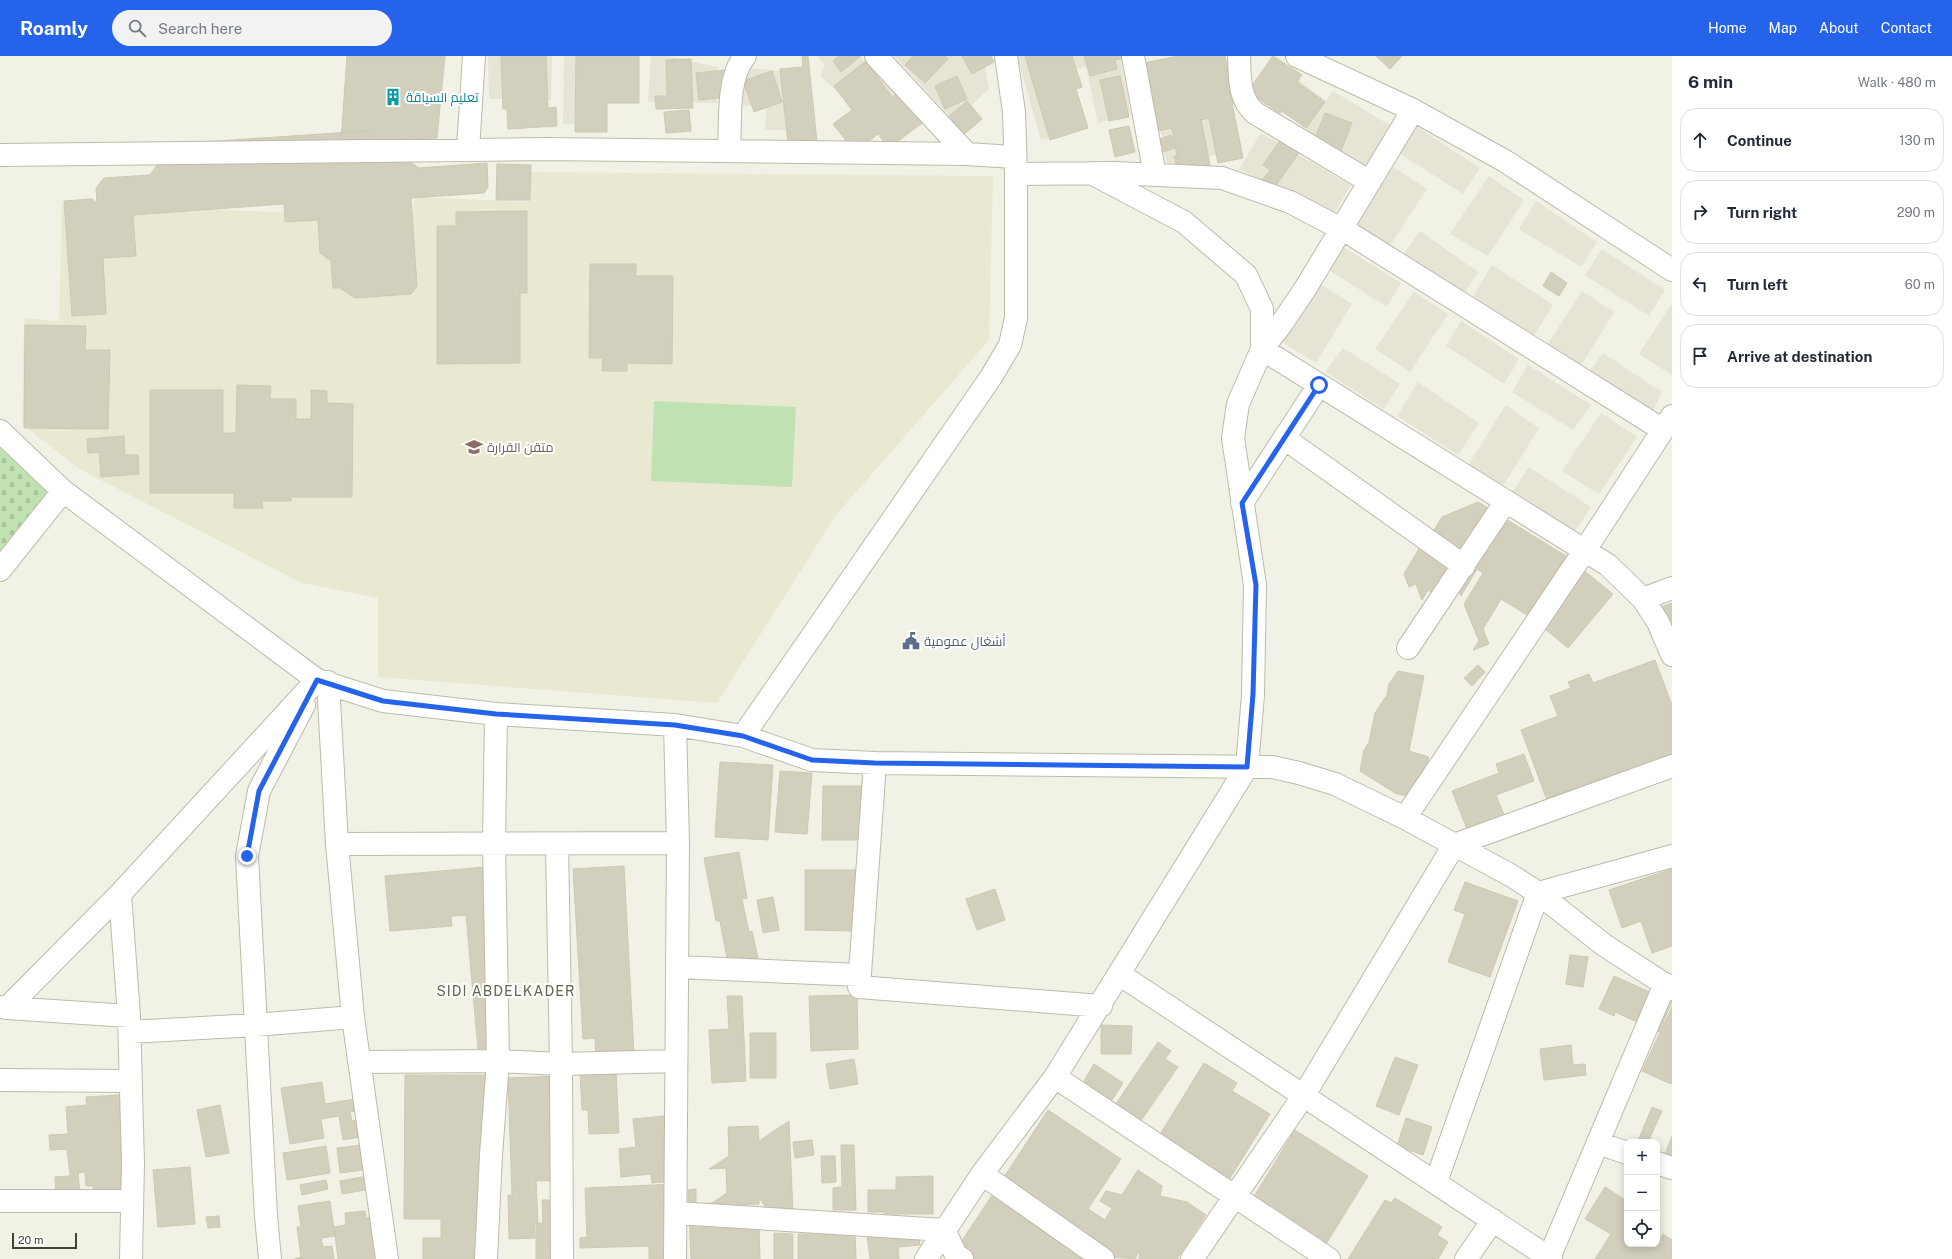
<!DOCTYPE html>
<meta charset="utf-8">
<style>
:root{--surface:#fff;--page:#f2f2f3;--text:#1f2937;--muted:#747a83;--line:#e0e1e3;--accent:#2563eb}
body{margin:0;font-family:"Public Sans",Cairo,sans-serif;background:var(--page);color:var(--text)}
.controls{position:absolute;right:12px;bottom:12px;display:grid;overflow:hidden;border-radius:8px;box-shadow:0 2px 10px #0003}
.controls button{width:36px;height:36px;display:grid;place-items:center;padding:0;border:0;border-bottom:1px solid var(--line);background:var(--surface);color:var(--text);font:20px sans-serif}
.scale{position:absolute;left:12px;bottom:10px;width:65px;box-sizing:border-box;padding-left:4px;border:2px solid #444236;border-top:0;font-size:11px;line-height:14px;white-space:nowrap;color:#444236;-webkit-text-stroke:3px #fff;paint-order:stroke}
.stop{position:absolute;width:12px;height:12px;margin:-9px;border:3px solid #2563eb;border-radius:50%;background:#fff}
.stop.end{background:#2563eb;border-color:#fff;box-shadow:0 1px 4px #0008}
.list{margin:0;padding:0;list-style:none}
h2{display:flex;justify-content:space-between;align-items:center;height:52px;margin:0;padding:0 16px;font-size:17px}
h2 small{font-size:13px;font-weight:400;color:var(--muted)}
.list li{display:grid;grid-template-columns:26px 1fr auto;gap:12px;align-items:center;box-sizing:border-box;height:64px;margin:0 8px 8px;padding:0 8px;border:1px solid var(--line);border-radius:16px}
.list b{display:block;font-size:15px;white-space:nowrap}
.list em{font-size:13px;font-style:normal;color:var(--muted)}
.icon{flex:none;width:22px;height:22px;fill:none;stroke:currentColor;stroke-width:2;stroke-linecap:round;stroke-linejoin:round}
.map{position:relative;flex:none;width:1672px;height:1203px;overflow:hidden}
header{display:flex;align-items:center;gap:24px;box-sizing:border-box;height:56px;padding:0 20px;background:var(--accent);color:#fff}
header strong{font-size:19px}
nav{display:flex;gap:22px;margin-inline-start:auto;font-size:14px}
.search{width:280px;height:36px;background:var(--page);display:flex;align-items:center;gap:10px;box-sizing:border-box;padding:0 14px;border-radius:22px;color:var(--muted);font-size:15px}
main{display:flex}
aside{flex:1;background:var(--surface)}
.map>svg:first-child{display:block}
.residential{fill:#e5e4d5}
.education{fill:#e9e9d2}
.cemetery{fill:url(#cemetery-stones)}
.garden{fill:#c0e2b3}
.building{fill:#d2cfbd;stroke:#ccc9b1}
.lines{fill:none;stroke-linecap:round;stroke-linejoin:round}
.minor-casing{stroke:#bcbbaa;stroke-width:24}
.minor{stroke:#fff;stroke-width:22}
.route{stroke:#2563eb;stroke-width:5}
.labels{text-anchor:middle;stroke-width:4;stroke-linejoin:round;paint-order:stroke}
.culture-label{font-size:13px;fill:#0d838f;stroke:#fff;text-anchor:start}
.education-label{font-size:13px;fill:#785e54;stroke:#fff;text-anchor:start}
.service-label{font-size:13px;fill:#4e5e75;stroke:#fff;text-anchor:start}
.neighbourhood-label{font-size:14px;letter-spacing:1px;fill:#65624e;stroke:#fff}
</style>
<header>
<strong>Roamly</strong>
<div class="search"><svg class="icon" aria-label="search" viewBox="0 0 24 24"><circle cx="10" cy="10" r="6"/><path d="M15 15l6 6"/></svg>Search here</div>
<nav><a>Home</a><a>Map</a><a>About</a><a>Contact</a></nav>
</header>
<main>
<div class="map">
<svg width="1672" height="1203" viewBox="0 0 1672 1203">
<defs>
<pattern id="cemetery-stones" width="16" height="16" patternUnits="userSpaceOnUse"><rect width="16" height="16" fill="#c0e2b3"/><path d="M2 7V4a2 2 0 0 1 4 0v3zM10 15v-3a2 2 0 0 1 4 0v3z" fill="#a6c39b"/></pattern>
</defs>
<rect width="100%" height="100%" fill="#f1f1e6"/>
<path class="residential" d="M 488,0 L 552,0 L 551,44 L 489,43 Z
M 564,0 L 630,0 L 597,45 L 596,68 L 563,68 Z
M 651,0 L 667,0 L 717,11 L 717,47 L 648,46 Z
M 817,0 L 859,0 L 918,62 L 893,86 L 820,20 L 825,9 Z
M 894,0 L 983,0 L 989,33 L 954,65 Z
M 1017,0 L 1066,0 L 1084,73 L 1041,84 Z
M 1073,0 L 1120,0 L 1131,58 L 1098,67 L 1086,11 L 1076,13 Z
M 1271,0 L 1301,18 L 1297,23 L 1326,45 L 1333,35 L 1393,71 L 1368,116 L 1304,79 L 1309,67 L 1292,57 L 1288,60 L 1278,55 L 1276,62 L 1248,44 Z
M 745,12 L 807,17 L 802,74 L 765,74 L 767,49 L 742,50 Z
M 1227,55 L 1236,95 L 1167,109 L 1159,67 Z
M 1417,71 L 1480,112 L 1463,138 L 1399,97 Z
M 1261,77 L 1351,129 L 1331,163 L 1239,113 Z
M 1393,111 L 1427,133 L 1389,191 L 1354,169 Z
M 1489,120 L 1524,144 L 1488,200 L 1450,178 Z
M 1536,145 L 1597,186 L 1581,211 L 1519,173 Z
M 1420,175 L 1478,216 L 1462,241 L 1402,200 Z
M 1342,190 L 1401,227 L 1387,251 L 1329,214 Z
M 1602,193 L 1665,234 L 1649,260 L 1585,219 Z
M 1492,209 L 1553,249 L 1532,283 L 1471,244 Z
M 1320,228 L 1352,248 L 1316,307 L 1282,286 Z
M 1582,235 L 1614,256 L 1579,313 L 1544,294 Z
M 1414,236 L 1448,258 L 1410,316 L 1375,293 Z
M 1672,247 L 1672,319 L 1639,298 Z
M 1461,265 L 1519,303 L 1504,328 L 1446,290 Z
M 1343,292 L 1400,328 L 1384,353 L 1325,316 Z
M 1603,297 L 1662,336 L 1651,359 L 1588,318 Z
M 1528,309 L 1591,349 L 1573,374 L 1512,336 Z
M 1418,326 L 1479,367 L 1458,399 L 1397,360 Z
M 1506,349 L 1539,372 L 1503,430 L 1468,409 Z
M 1601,357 L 1637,381 L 1599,438 L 1562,415 Z
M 1529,411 L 1591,451 L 1573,478 L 1511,438 Z"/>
<path class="education" d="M 527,116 L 993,120 L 989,284 L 836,459 L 717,647 L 378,621 L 378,542 L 302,527 L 81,414 L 22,368 L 24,262 L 59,265 L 62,148 L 411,161 L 415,141 L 527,146 Z"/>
<path class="cemetery" d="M 0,389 L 51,438 L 0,498 Z"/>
<path class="garden" d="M 654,345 L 796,351 L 792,431 L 651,425 Z"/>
<path class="building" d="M 347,0 L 445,0 L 437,82 L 341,85 Z
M 501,0 L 546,0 L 548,52 L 556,51 L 557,70 L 508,73 L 507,53 L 503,53 Z
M 576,0 L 639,0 L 639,47 L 607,47 L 607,76 L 575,76 Z
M 802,0 L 808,0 L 817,86 L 788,88 L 780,13 L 803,11 Z
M 839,0 L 861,0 L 841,16 L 833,5 Z
M 913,0 L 945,0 L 948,3 L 925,27 L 905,9 Z
M 962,0 L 991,0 L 994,6 L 972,18 Z
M 1025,0 L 1072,0 L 1082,31 L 1076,33 L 1088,72 L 1050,84 Z
M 1084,0 L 1128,0 L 1128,1 L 1115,4 L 1117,13 L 1090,20 Z
M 1178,0 L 1225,0 L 1234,47 L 1232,47 L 1243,102 L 1218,107 L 1209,62 L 1201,64 L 1212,119 L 1197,122 L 1195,108 L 1177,112 L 1174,100 L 1177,100 L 1172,72 L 1157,75 L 1144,7 Z
M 1273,0 L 1302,19 L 1297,26 L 1325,46 L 1306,72 L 1282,55 L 1280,57 L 1248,35 Z
M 1376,0 L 1402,0 L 1390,13 Z
M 691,3 L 693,52 L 656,53 L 655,40 L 667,40 L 666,4 Z
M 866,5 L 892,41 L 898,37 L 922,67 L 889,92 L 878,78 L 855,96 L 833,68 L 852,54 L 834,30 Z
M 725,14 L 728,41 L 699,44 L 696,17 Z
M 772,15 L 782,46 L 754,56 L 743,25 Z
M 957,20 L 967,43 L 945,53 L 935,30 Z
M 1120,20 L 1129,61 L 1109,65 L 1100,24 Z
M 967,45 L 982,63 L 961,81 L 946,63 Z
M 689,54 L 691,75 L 666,77 L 664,56 Z
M 1325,57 L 1352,67 L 1340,97 L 1313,87 Z
M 1129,70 L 1135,96 L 1115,101 L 1109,74 Z
M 366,75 L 419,112 L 487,107 L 488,131 L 484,137 L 411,142 L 417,230 L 411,238 L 355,242 L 340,232 L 333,232 L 331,205 L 320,197 L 318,164 L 285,166 L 284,148 L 133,159 L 136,200 L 103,202 L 106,258 L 72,260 L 64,145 L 92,143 L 97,147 L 96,132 L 104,122 L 150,119 L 160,105 L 158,89 Z
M 1171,79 L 1175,92 L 1160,97 L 1155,85 Z
M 1281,83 L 1300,95 L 1271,137 L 1259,129 L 1270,114 L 1263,109 Z
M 497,108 L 531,109 L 530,144 L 496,144 Z
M 527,155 L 527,237 L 520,237 L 520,307 L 437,308 L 437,170 L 456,170 L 456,156 Z
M 590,208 L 636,208 L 636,220 L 673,220 L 672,308 L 627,307 L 627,315 L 602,315 L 603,302 L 589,302 Z
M 1551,216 L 1567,227 L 1559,240 L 1543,230 Z
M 25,269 L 86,270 L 85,294 L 110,294 L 108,373 L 24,372 Z
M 237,329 L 271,330 L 270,343 L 296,343 L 296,363 L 311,363 L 311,334 L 327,335 L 327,347 L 353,348 L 352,441 L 291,441 L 291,445 L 262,445 L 263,452 L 234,452 L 234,437 L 150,437 L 150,334 L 223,334 L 223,377 L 236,377 Z
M 124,380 L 125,399 L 138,399 L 139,418 L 101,421 L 99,396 L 88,397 L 87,383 Z
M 1478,446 L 1566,500 L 1529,560 L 1501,543 L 1483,573 L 1489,588 L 1473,594 L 1479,585 L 1464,548 L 1483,517 L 1477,513 L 1461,540 L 1456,528 L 1438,540 L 1428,534 L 1422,544 L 1416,528 L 1409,531 L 1404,518 L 1420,491 L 1448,507 L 1434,474 L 1442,461 Z
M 1582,513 L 1613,538 L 1568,592 L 1538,567 Z
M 1672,547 L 1672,574 L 1662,551 Z
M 1655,604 L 1672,649 L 1672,701 L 1547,744 L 1521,674 L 1558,660 L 1550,640 L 1571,632 L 1568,626 L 1589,618 L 1593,627 Z
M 1478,609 L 1485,616 L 1472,630 L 1464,622 Z
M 1398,615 L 1424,620 L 1409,695 L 1429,701 L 1427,707 L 1406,740 L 1395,737 L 1360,715 L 1364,694 L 1369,686 L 1375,657 L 1387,639 L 1389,628 Z
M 1524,698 L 1534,725 L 1496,739 L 1504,759 L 1467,773 L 1452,735 L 1499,717 L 1496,708 Z
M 720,706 L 773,709 L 768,784 L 715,781 Z
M 780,715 L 812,717 L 807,778 L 775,776 Z
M 823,730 L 863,730 L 862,784 L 822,784 Z
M 739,796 L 747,842 L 742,843 L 749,876 L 752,875 L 758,902 L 728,908 L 720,865 L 716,865 L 704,802 Z
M 496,810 L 508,990 L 478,993 L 466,859 L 451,860 L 452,870 L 390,875 L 385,820 Z
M 624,810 L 634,999 L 596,1001 L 595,982 L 583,983 L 573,813 Z
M 1672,813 L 1672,890 L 1652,897 L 1641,865 L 1622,872 L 1609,834 Z
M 805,814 L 856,814 L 856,875 L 805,874 Z
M 1465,826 L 1518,845 L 1490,921 L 1448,906 L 1465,858 L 1454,854 Z
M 995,833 L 1005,864 L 977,874 L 966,843 Z
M 773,841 L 779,874 L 763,877 L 757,844 Z
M 1570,899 L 1588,901 L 1583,931 L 1566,928 Z
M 1614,920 L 1672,946 L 1659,976 L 1615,956 L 1614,960 L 1599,953 Z
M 857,939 L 858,993 L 811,995 L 809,940 Z
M 727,940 L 742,940 L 746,1025 L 712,1027 L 709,974 L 729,973 Z
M 1672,951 L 1672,1026 L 1671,1028 L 1642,1015 Z
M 1101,969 L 1132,970 L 1131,998 L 1101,998 Z
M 750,977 L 776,977 L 776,1022 L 750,1022 Z
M 1158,986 L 1171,995 L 1165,1003 L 1178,1011 L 1138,1069 L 1113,1052 Z
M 1571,989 L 1573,1009 L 1585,1008 L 1586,1019 L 1544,1024 L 1540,993 Z
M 1395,1001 L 1418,1009 L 1399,1059 L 1376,1050 Z
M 854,1003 L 858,1028 L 830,1033 L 826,1008 Z
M 1204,1007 L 1237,1027 L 1232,1035 L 1270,1058 L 1225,1130 L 1159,1080 Z
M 1094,1008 L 1123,1027 L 1109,1049 L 1080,1032 Z
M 616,1016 L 619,1077 L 589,1078 L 588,1054 L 582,1054 L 580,1017 Z
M 405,1019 L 493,1019 L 487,1203 L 423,1203 L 423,1182 L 441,1182 L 441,1163 L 404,1163 Z
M 557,1020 L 561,1124 L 536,1125 L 538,1167 L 534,1167 L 535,1182 L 509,1183 L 508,1139 L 512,1139 L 508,1022 Z
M 322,1026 L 325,1048 L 361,1042 L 363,1054 L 350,1056 L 352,1065 L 364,1063 L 366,1080 L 343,1084 L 339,1060 L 321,1063 L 324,1082 L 290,1088 L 281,1032 Z
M 119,1039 L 128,1144 L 94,1147 L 93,1130 L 86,1130 L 85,1116 L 78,1117 L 80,1140 L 56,1142 L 55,1121 L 70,1120 L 67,1093 L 50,1094 L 49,1079 L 68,1078 L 66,1051 L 87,1049 L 86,1041 Z
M 220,1049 L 229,1097 L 206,1101 L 197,1054 Z
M 1652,1051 L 1662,1055 L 1648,1086 L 1641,1086 L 1638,1085 Z
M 1048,1054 L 1121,1103 L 1088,1153 L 1105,1164 L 1112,1152 L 1100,1145 L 1106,1135 L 1122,1139 L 1138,1114 L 1162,1130 L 1160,1140 L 1187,1146 L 1206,1159 L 1177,1203 L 1139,1203 L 1140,1194 L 1135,1203 L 1110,1201 L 1110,1203 L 962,1203 L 954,1197 Z
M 675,1059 L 682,1124 L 652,1127 L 651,1118 L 621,1121 L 619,1093 L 636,1091 L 633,1063 Z
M 1406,1062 L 1432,1071 L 1423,1099 L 1397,1090 Z
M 789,1065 L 793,1157 L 770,1158 L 759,1141 L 759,1148 L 719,1150 L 728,1153 L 729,1172 L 759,1171 L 760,1203 L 691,1203 L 688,1134 L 696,1133 L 696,1148 L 712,1147 L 727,1137 L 726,1112 L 709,1113 L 729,1100 L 728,1071 L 758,1070 L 759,1085 Z
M 1295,1074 L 1368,1120 L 1323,1193 L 1250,1147 Z
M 1672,1080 L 1672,1101 L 1665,1098 Z
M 812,1084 L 814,1099 L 795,1102 L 793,1086 Z
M 369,1088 L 371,1113 L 340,1117 L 337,1092 Z
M 841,1089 L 854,1089 L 856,1154 L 833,1154 L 833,1132 L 842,1131 Z
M 326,1090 L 330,1117 L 287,1124 L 283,1097 Z
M 821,1100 L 835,1100 L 836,1126 L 822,1127 Z
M 190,1111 L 195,1168 L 158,1171 L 153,1114 Z
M 373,1119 L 376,1132 L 342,1138 L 340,1125 Z
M 933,1120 L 933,1158 L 885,1158 L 885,1156 L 868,1156 L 868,1134 L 896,1134 L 896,1121 Z
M 326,1124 L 328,1133 L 302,1139 L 300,1129 Z
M 678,1128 L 677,1203 L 649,1203 L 649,1190 L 580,1192 L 580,1182 L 587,1181 L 585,1132 Z
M 1605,1131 L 1627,1145 L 1627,1188 L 1657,1188 L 1657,1184 L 1659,1185 L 1663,1178 L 1672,1184 L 1672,1203 L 1595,1203 L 1611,1178 L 1585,1163 Z
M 1395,1142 L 1442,1171 L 1437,1179 L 1448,1186 L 1438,1203 L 1348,1203 L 1385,1144 L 1391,1147 Z
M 542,1144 L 559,1144 L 561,1203 L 536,1203 L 536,1167 L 543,1167 Z
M 330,1145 L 335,1180 L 321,1182 L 323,1191 L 332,1190 L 334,1203 L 294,1203 L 301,1201 L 297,1171 L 301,1171 L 298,1150 Z
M 365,1155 L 366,1162 L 383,1159 L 389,1203 L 338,1203 L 334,1171 L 346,1169 L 345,1157 Z
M 219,1160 L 220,1171 L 208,1172 L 206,1161 Z
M 918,1165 L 920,1189 L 898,1191 L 899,1203 L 870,1203 L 866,1172 Z
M 829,1172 L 855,1172 L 856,1203 L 798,1203 L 798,1178 L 829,1178 Z
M 774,1177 L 793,1178 L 793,1203 L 774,1203 Z"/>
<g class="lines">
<g class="minor-casing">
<path id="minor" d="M 876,0 L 967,98
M 1133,0 L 1155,119
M 1239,0 C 1240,21 1238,42 1255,57 L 1370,126
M 1297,0 L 1413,54 L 1505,105 L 1672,214
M 1413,54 L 1305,233 L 1280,270 L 1262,293 L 1608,509 L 1643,543 L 1658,566 L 1672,599
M 468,93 L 474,0
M 729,95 C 731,67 726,23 745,0
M 0,99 L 546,93 L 967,98 L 1014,101
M 1016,118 L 1115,117 L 1222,122 L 1290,146 L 1349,177 L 1663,374
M 0,375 L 63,435 L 317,624 L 383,645 L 496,658 L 675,669 L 743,680 L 812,704 L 875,707 L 1272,711 L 1299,717 L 1335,728 L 1405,762 L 1512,820 L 1538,837 L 1604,889 L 1672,933
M 1284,382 L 1464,510
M 1242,447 L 1319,329
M 0,514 L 63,435
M 1643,543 L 1672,532
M 1408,592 L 1506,445
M 328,626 L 337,788 L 353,961 L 387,1203
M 675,669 L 678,787 L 675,1203
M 743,680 L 991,321 L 1010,289 L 1016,262 L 1016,118 L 1014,56 L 1006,0
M 875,707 L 859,931 L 1101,950
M 1405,762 L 1585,494 L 1672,360
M 337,788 L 678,787
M 557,788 L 561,1008 L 562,1203
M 677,911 L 860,919
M 1119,918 L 1551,1203
M 0,951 L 7,952 L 120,838
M 7,952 L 129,960
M 130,976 L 255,969 L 353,961
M 359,1006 L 498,1005 L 561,1008 L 676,1005
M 1055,1021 L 1329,1203
M 0,1024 L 131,1025
M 1598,1087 L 1627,1097
M 1657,1107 L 1672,1112
M 982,1118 L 1103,1203
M 1436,1126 L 1538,837 L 1672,800
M 0,1145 L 132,1145
M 676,1157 L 944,1174 L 956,1199 L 962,1203
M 1549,1202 L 1665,928
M 131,1203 L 133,1107 L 129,960 L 120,838 L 317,624
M 270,1203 L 266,1160 L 247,800 L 259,735 L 304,649
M 486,1203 L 491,1099 L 498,1005 L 494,788 L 496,658
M 926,1203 L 982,1118 L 1055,1021 L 1247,711 L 1253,639 L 1255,529 L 1233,382 L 1238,348 L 1262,293 L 1262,253 L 1246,219 L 1184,166 L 1091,117
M 1192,1203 L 1304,1039 L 1454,789 L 1672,710
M 1466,1203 L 1493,1164"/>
</g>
<use href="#minor" class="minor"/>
</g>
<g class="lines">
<path class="route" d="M 247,800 L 259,735 L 317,624 L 383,645 L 496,658 L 675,669 L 743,680 L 812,704 L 875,707 L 1247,711 L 1253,638 L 1256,529 L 1242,447 L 1319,329"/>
</g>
<defs>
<g id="building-bare" transform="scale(1.38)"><path d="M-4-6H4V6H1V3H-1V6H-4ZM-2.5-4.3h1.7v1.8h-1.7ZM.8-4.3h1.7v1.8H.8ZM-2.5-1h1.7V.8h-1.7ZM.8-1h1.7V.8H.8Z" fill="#0f9aa8" stroke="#fff" stroke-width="2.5" paint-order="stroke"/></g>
<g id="school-bare" transform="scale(1.38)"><path d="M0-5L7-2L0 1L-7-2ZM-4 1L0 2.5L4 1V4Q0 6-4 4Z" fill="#8d6e63" stroke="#fff" stroke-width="2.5" paint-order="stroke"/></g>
<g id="civic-bare" transform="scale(1.38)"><path d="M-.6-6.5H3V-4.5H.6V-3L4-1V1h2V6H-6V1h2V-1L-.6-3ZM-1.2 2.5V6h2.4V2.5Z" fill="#5c6f8a" stroke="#fff" stroke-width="2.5" paint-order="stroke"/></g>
</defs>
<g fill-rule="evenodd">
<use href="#building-bare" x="393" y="41"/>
<use href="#school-bare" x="474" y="391"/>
<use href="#civic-bare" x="911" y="585"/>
</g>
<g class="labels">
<g class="culture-label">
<text x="406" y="46">تعليم السياقة</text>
</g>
<g class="education-label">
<text x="487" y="396">متقن القرارة</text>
</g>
<g class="service-label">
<text x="924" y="590">أشغال عمومية</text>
</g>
<g class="neighbourhood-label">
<text x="506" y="940">SIDI ABDELKADER</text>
</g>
</g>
</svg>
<div class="controls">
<button>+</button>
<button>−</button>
<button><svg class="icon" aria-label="locate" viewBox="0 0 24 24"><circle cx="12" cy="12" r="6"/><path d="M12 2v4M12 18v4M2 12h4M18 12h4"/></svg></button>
</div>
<div class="scale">20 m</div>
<div class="stop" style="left:1319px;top:329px"></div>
<div class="stop end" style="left:247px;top:800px"></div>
</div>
<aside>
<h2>6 min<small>Walk · 480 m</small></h2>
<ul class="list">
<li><svg class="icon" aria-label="ahead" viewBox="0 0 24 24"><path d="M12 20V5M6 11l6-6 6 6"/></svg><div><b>Continue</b></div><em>130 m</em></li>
<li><svg class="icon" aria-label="right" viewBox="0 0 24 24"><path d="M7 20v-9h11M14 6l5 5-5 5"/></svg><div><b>Turn right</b></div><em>290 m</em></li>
<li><svg class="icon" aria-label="left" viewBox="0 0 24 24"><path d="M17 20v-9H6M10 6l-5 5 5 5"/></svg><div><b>Turn left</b></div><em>60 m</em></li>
<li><svg class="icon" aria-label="arrive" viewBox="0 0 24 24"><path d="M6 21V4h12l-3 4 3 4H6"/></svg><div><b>Arrive at destination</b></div></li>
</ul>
</aside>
</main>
